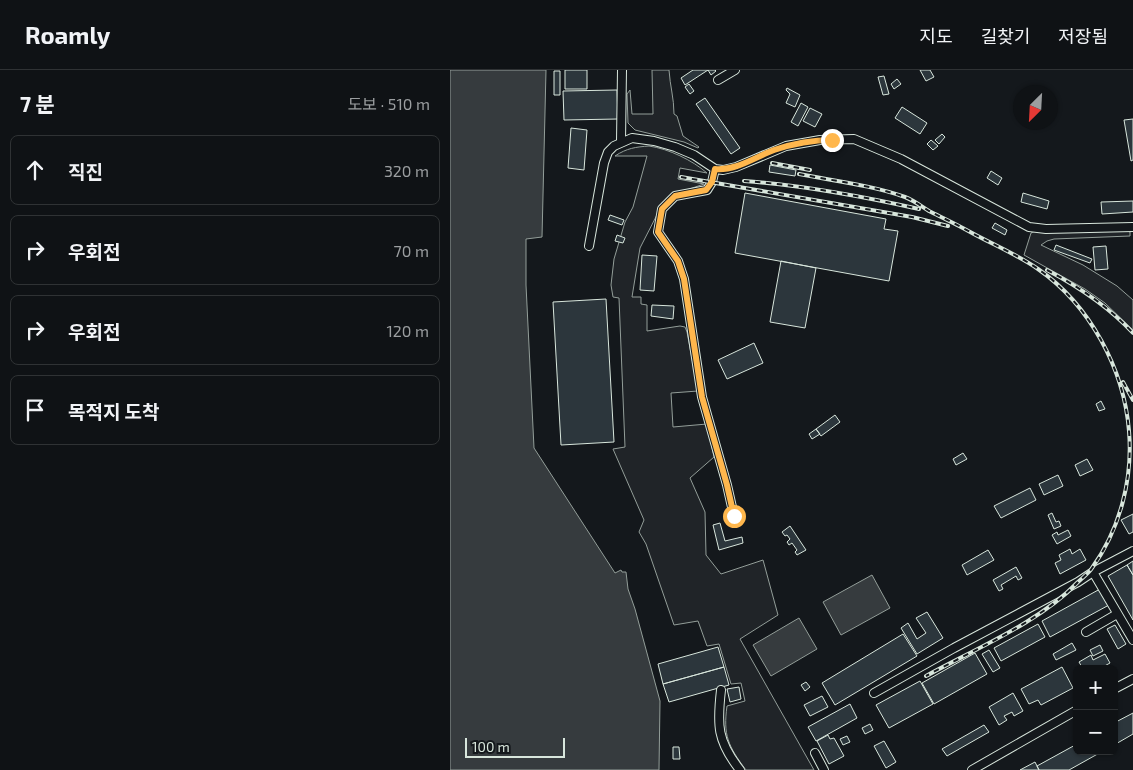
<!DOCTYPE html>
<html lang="ko">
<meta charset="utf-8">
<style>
:root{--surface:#0f1215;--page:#181b1e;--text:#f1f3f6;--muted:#9b9ea0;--line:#2f3234}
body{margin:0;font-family:"Exo 2","Noto Sans KR",sans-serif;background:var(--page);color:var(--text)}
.controls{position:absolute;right:15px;bottom:15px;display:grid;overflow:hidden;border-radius:8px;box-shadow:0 1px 4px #0004}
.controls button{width:45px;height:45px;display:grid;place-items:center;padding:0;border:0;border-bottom:1px solid var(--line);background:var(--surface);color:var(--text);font:25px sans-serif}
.compass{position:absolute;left:563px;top:15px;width:45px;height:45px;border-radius:50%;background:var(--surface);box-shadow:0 1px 4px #0004;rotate:204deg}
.scale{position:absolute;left:15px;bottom:12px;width:100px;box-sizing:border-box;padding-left:5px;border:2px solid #d8e6dc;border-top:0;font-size:14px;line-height:18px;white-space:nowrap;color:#d8e6dc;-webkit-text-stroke:4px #14181c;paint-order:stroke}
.stop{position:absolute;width:15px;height:15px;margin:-11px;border:4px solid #ffb74d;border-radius:50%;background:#fff}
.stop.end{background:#ffb74d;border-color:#fff;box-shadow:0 1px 5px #0008}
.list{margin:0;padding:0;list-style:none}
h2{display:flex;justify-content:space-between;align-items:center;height:65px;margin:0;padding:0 20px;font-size:21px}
h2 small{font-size:16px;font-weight:400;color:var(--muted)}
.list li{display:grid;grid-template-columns:32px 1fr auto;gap:15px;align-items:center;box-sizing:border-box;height:70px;margin:0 10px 10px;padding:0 10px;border:1px solid var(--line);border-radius:8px}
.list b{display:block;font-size:19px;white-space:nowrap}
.list em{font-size:16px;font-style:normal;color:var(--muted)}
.icon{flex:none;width:28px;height:28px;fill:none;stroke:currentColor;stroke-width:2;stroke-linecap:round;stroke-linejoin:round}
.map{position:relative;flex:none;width:683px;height:700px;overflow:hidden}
header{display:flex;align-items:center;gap:30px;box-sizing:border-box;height:70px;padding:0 25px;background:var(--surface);border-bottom:1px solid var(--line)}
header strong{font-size:24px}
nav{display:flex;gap:28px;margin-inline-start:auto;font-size:18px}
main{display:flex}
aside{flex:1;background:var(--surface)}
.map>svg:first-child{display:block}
.green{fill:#202428;stroke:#939e99}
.water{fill:#363b3e;stroke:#939e99}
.building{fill:#2c363c;stroke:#d8e6dc}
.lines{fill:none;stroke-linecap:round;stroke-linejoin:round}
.minor-casing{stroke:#d8e6dc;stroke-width:10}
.minor{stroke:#14181c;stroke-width:8}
.rail-casing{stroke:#d8e6dc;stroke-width:4}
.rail{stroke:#14181c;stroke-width:2;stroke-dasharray:5.5;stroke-linecap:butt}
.route{stroke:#ffb74d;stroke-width:6}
</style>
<header>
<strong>Roamly</strong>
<nav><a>지도</a><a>길찾기</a><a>저장됨</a></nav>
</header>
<main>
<aside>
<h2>7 분<small>도보 · 510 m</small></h2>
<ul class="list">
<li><svg class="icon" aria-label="ahead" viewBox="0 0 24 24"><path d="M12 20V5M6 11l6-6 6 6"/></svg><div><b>직진</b></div><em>320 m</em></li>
<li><svg class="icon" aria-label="right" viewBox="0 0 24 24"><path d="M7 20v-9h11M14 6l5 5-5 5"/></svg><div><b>우회전</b></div><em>70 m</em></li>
<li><svg class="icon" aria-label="right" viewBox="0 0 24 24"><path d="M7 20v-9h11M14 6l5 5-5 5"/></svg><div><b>우회전</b></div><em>120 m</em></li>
<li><svg class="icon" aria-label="arrive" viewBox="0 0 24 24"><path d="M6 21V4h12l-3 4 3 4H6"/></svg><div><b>목적지 도착</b></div></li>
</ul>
</aside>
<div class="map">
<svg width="683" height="700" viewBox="0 0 683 700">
<rect width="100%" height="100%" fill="#14181c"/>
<path class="green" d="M 202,0 L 219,0 C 220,16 224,28 224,44 L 227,46 L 233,66 L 249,77 L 248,78 L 234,72 L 185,60 L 178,53 L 177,24 L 180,20 L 182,44 L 203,44 Z
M 199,76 C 219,79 242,90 257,103 L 230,98 L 228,109 L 254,114 L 222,125 L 212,135 L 190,178 L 182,227 L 191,227 L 191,234 L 197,235 L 197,261 L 230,256 L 235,257 L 237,262 L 248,321 L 221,323 L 223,357 L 257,354 L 264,387 L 240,408 L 255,442 L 256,485 L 271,504 L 313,490 L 328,545 L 290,569 L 364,700 L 296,700 C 278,676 273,665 277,636 L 295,631 L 291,613 L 281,614 L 269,574 L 257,576 L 248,551 L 224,555 L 196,474 L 189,462 L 194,450 L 163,379 L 175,377 L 169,228 L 163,227 L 161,215 L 164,189 L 175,152 L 183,137 L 197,86 L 165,86 C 177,78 186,77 199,76 Z
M 585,161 L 678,161 L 680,162 L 680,166 L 604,169 L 597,171 L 591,175 L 633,195 L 667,216 L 683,230 L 683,260 L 655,233 L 635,219 L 574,185 L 581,163 Z"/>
<path class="water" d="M 0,0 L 96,0 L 92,167 L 76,169 L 76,215 L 84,378 L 165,503 L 171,500 L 172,502 L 176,502 L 178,519 L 185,539 L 210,631 L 209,700 L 0,700 Z
M 422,505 L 440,538 L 391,565 L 373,532 Z
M 349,548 L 367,579 L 321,606 L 303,575 Z"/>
<path class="building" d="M 115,0 L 137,0 L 137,19 L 115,19 Z
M 243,0 L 265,0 L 266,1 L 261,5 L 258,0 L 235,15 L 231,8 Z
M 470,0 L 480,0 L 484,7 L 476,11 Z
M 104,1 L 110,1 L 110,25 L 104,25 Z
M 434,6 L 439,24 L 433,25 L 428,7 Z
M 447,9 L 451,14 L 444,19 L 441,14 Z
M 239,14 L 244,21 L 240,24 L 235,17 Z
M 337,18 L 350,25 L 345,37 L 336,33 L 340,24 L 336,20 Z
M 167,20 L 168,49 L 114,50 L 113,21 Z
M 255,28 L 290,78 L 281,84 L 246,34 Z
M 351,33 L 358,37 L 348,56 L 341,52 Z
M 452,37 L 477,53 L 470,64 L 445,48 Z
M 360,38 L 372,44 L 365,57 L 353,51 Z
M 683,49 L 683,90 L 681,91 L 674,50 Z
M 121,58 L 137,60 L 134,100 L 118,98 Z
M 492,64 L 495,67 L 489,74 L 485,70 Z
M 481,70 L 488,76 L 483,80 L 477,74 Z
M 320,95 L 346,100 L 345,106 L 319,102 Z
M 541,101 L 552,108 L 548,115 L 537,108 Z
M 295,123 L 436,149 L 434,159 L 448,161 L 439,211 L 285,183 Z
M 573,123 L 599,131 L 597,139 L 571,132 Z
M 683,131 L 683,142 L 652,144 L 651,132 Z
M 160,145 L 174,150 L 172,155 L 158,150 Z
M 545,153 L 557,160 L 555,165 L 542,158 Z
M 167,165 L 175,168 L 173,173 L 165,171 Z
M 606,175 L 642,189 L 640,193 L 604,180 Z
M 656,176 L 658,199 L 645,200 L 643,177 Z
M 192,185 L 207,186 L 204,221 L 190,220 Z
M 331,191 L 366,198 L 355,258 L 320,252 Z
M 156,229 L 164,372 L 111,375 L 103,232 Z
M 202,235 L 224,236 L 223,249 L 201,246 Z
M 304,273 L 313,293 L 277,309 L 268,290 Z
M 651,331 L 655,339 L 649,341 L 646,334 Z
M 385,345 L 390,352 L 371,366 L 366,359 Z
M 366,359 L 370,364 L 362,369 L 359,364 Z
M 513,383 L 517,389 L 506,395 L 503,389 Z
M 637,389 L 643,400 L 630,406 L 625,395 Z
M 608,405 L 613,416 L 594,425 L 589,414 Z
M 580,418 L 586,430 L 551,448 L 544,436 Z
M 602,443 L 606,452 L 609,451 L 611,456 L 604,459 L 598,445 Z
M 683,444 L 683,462 L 679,464 L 671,450 Z
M 270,453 L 275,471 L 292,467 L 293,473 L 269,480 L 263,455 Z
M 340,456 L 356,480 L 347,485 L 345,482 L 347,480 L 342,473 L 339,475 L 337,472 L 340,469 L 337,465 L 335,466 L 332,462 Z
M 618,460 L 621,466 L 607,474 L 602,465 L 607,462 L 608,465 Z
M 620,479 L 622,484 L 630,479 L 636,490 L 610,504 L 605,493 L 611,490 L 609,485 Z
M 538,480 L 544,490 L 517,505 L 512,495 Z
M 683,491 L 683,505 L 677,495 Z
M 677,495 L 683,505 L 683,550 L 658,506 Z
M 566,497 L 572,508 L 568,510 L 566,506 L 551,515 L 553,519 L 549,521 L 543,510 Z
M 650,519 L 659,535 L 600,567 L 592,551 Z
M 477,542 L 493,568 L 467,584 L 451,558 L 458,553 L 467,569 L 476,563 L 466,548 Z
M 588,554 L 595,567 L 551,591 L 544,578 Z
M 665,555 L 676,574 L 668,579 L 657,559 Z
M 453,564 L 467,586 L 385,635 L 372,613 Z
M 622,573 L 626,580 L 606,590 L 603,584 Z
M 650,575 L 653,581 L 643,586 L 640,580 Z
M 268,577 L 274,597 L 213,614 L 208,594 Z
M 539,580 L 550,598 L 543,602 L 532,584 Z
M 525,583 L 537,604 L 484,634 L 472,613 Z
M 655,584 L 660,593 L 649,599 L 633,599 L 629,592 L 641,585 L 643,590 Z
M 274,597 L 279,615 L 219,632 L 213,614 Z
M 612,597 L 623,618 L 591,635 L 588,630 L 579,634 L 571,619 Z
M 470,611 L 483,634 L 439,658 L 426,635 Z
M 356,612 L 360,617 L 355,621 L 351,615 Z
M 289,617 L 291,629 L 280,632 L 277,619 Z
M 563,623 L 573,641 L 564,646 L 562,642 L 554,646 L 557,650 L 549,655 L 539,637 Z
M 372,626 L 378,637 L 360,646 L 354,635 Z
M 400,634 L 407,648 L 366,671 L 358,657 Z
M 683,643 L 683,664 L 664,675 L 664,653 Z
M 420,654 L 423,660 L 415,664 L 412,658 Z
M 534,655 L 539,662 L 497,686 L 492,679 Z
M 378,665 L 380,669 L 384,668 L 394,686 L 379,694 L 367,671 Z
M 397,666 L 400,672 L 393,675 L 390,669 Z
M 434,671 L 446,692 L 436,698 L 424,676 Z
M 627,674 L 627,681 L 653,681 L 619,700 L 589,700 L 587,696 Z
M 223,677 L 229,677 L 230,689 L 223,689 Z
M 585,692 L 589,700 L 570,700 Z"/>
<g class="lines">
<g class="minor-casing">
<path id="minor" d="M 268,10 L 285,0
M 171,71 L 172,0
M 265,99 L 262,112 L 257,120 L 225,126 L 212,139 L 208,162 L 228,191 L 234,209 L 252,327 L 277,415 L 284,446
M 139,176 L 154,93 L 158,82 L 164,76 L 182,68 L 204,71 L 225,77 L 244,85 L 265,99 L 273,100 L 286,97 L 336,76 L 370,70 L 404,69 L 451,89 L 579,157 L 596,159 L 683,157
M 643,502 L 683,481
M 636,562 L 667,544
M 664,619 L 683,609
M 271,620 C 267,655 267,671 290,700
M 424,623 L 504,578 L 628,512 L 643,502 L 683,570
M 365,683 L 374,700
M 522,700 L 627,640"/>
</g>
<use href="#minor" class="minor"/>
<g class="rail-casing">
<path id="rail" d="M 322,93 L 360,100
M 349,104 C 384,111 421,115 455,127 C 463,130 471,136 479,141 C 493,148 508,155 522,163 C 544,175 568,185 588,199 C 640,235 674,299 679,361 C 683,409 670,459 642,498 C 639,503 633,507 628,512 C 590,552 525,579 476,606
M 231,107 L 462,147 L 498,156
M 294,111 C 352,115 411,126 469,139
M 597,200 C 629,217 658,236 683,263
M 673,312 L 683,330"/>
</g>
<use href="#rail" class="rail"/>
</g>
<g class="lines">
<path class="route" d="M 284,446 L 277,415 L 252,327 L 234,209 L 228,191 L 208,162 L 212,139 L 225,126 L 256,120 L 262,112 L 265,99 C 286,101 305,87 324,80 C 342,74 363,70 382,70"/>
</g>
</svg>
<div class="controls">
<button>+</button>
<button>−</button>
</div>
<svg class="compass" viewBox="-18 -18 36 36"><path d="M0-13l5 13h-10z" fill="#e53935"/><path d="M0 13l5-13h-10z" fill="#9b9ea0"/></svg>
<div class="scale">100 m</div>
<div class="stop" style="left:284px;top:446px"></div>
<div class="stop end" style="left:382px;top:70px"></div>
</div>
</main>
